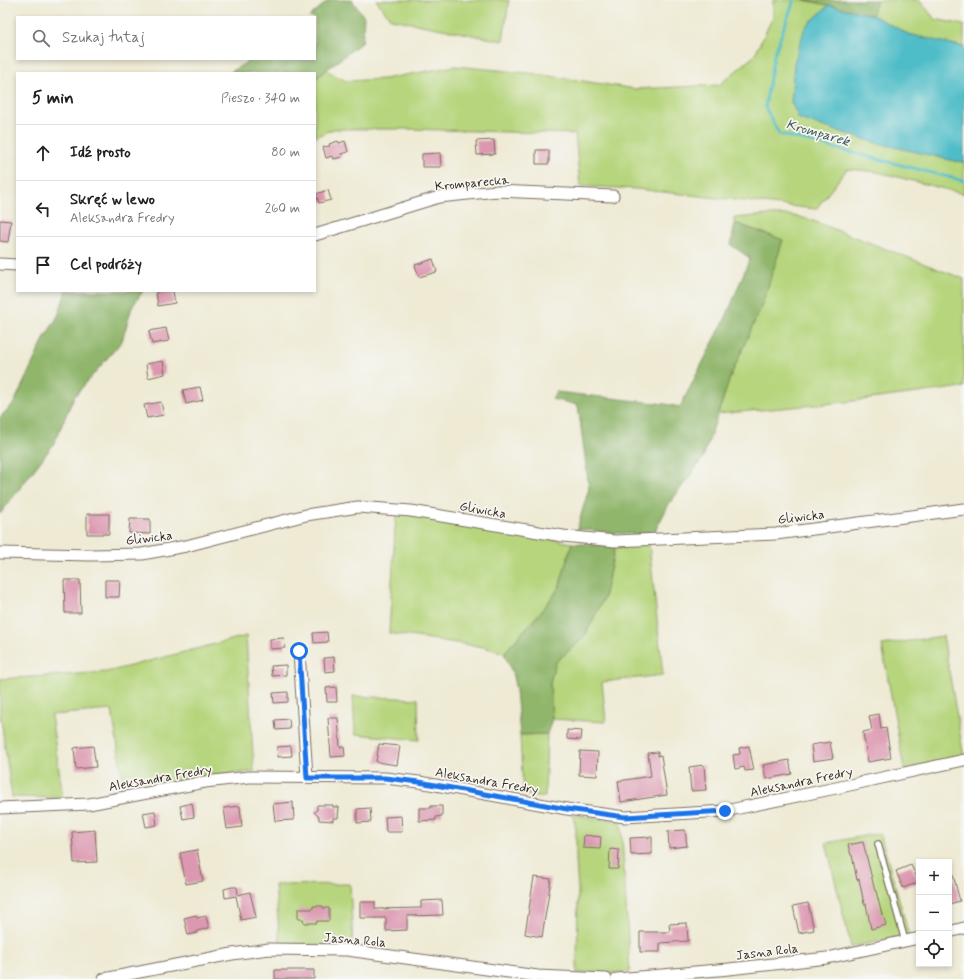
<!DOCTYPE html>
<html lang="pl">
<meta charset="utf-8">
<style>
:root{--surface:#fff;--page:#f2f2f2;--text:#222;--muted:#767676;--line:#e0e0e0}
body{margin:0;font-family:Mynerve,sans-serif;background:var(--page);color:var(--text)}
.controls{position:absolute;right:12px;bottom:12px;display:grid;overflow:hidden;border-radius:0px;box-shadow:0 2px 6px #0003}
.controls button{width:36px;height:36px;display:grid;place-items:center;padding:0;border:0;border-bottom:1px solid var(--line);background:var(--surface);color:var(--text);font:20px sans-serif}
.stop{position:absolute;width:12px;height:12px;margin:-9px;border:3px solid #1a73e8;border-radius:50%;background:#fff}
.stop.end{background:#1a73e8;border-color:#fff;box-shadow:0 1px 4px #0008}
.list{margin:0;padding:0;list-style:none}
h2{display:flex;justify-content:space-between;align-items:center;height:52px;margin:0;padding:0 16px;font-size:17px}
h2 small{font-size:13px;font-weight:400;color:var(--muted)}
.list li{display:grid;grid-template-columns:26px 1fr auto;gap:12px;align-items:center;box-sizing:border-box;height:56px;padding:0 16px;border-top:1px solid var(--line)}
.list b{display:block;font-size:15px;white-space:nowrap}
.list p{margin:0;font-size:13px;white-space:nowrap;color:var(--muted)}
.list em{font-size:13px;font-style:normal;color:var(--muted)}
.icon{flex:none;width:22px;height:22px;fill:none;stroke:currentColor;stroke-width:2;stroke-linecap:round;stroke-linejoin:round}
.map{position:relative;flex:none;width:964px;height:979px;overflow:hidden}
.search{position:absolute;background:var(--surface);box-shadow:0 2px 6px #0003;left:16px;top:16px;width:300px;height:44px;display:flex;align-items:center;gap:10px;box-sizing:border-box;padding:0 14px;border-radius:0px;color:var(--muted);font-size:15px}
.panel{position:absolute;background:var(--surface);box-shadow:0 2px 6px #0003;left:16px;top:72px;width:300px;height:220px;border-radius:0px}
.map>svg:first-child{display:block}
.green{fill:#b6d57c;stroke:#78804d}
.forest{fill:#90b66c;stroke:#667045}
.water{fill:#50bdc8;stroke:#467473}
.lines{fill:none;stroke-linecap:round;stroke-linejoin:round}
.stream{stroke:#50bdc8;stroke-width:3}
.building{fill:#dc98b0}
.service-casing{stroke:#7a6d5e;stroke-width:8}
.minor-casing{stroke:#7a6d5e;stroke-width:13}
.service{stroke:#fff;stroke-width:5.5}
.minor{stroke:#fff;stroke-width:11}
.route{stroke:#1a73e8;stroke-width:5}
.labels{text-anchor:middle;stroke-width:3.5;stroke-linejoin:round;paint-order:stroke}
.street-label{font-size:13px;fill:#3b2a1e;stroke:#f6f6f2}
.water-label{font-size:14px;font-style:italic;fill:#425d5a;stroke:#f6f6f2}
</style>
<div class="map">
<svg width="964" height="979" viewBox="0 0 964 979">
<rect width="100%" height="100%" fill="#f6f6f2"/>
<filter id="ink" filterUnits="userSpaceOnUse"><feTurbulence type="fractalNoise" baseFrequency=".025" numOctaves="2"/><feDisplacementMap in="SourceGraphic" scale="8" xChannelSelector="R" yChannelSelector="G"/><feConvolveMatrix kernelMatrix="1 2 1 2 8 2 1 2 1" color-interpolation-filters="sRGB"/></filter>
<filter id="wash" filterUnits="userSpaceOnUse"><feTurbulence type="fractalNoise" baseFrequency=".012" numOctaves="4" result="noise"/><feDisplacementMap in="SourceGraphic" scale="16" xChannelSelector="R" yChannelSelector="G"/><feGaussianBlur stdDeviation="0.9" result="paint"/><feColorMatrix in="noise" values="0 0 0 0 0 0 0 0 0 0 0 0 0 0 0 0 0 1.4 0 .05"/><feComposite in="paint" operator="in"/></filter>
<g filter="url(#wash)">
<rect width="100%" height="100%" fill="#eeead4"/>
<path class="green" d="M 376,0 L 509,0 L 503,41 L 391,19 Z
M 773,0 L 804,0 L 829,5 L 805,27 L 954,161 L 964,162 L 964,194 L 878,172 L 847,169 L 816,209 L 636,189 L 580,186 L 575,134 L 409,129 L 333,129 L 315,137 L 315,79 L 326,70 L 346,81 L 384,79 L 455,66 L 529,73 L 636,89 L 719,85 L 754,56 L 773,17 Z
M 877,0 L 919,0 L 935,19 L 964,25 L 964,47 L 908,34 L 872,15 Z
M 768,215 L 788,215 L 808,219 L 964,279 L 964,387 L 846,402 L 718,414 L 731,375 L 783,240 L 735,223 L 733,218 Z
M 396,513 L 415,514 L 572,543 L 559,588 L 539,614 L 504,653 L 484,647 L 389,633 Z
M 649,544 L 663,675 L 602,682 L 606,722 L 552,719 L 550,682 L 556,662 L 584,637 L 604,598 L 615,547 Z
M 246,636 L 254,772 L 209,775 L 125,793 L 112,710 L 51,715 L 63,798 L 12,797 L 0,712 L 0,679 L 107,672 Z
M 943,636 L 964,757 L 904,769 L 882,645 Z
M 353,696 L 418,699 L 419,740 L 355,734 Z
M 547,734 L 545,797 L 523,794 L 520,735 Z
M 573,815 L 621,821 L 630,972 L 608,973 L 577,973 L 578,889 L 576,860 L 576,829 Z
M 880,833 L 909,935 L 851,947 L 826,843 Z
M 350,884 L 353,946 L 280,944 L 275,885 Z"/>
<path class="forest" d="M 329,0 L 352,0 L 364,17 L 362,42 L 315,79 L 315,73 L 229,73 L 252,59 L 315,59 L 315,17 L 309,17 Z
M 804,0 L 877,0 L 872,15 Z
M 735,223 L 783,240 L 762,305 L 731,375 L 703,458 L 669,504 L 653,535 L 617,533 L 577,529 L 589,488 L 578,405 L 552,399 L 556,392 L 665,404 L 680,407 L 726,317 L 750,258 L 731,245 Z
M 66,291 L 143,291 L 132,307 L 122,341 L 74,397 L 53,445 L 0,514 L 0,417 L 14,403 L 45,337 L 58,316 Z
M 572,543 L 615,547 L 604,598 L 584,637 L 556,662 L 550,682 L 552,719 L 547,734 L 520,735 L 516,690 L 512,672 L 504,653 L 539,614 L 559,588 Z"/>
<path class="water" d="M 829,5 L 872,15 L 908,34 L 964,47 L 964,162 L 954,161 L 873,142 L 799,119 L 791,102 L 794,63 L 805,27 Z"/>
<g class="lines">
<path class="stream" d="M 794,0 L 774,55 L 765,107 L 779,134 L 964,181"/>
</g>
<g id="blocks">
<path class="building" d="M 494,140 L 495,154 L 477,155 L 476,141 Z
M 338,141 L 339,143 L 345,141 L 348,152 L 341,154 L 342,157 L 333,159 L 332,156 L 326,158 L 323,147 L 330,146 L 329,144 Z
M 536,150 L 549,150 L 549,164 L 536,164 Z
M 440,153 L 441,167 L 422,167 L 422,154 Z
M 328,190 L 331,200 L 319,203 L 316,194 Z
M 0,220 L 11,221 L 8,242 L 0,241 Z
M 433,259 L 437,272 L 419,277 L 415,265 Z
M 163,291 L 173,291 L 175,303 L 158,306 L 156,292 Z
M 166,328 L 169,341 L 152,344 L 149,331 Z
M 163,361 L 165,374 L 148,378 L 146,364 Z
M 200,387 L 203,400 L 186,404 L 183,390 Z
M 161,402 L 164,415 L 147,418 L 144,405 Z
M 87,514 L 109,514 L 109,534 L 87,534 Z
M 130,519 L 150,519 L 150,534 L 129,533 Z
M 64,580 L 80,580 L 81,613 L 65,613 Z
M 105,580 L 120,580 L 119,597 L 105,597 Z
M 327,632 L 328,642 L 314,643 L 313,633 Z
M 284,638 L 285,648 L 270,649 L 270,639 Z
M 334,657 L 335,671 L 325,672 L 324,658 Z
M 286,665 L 286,675 L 272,676 L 271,666 Z
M 336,687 L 337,702 L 327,702 L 326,688 Z
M 288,692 L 288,702 L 274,703 L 273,693 Z
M 879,714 L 881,729 L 886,728 L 891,758 L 868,762 L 863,732 L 872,730 L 869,716 Z
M 328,718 L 338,718 L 340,747 L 344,746 L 345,756 L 331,757 Z
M 289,719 L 290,729 L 276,730 L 275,720 Z
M 567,730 L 582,731 L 581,740 L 567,739 Z
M 830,742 L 833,758 L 813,761 L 811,745 Z
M 379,744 L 400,746 L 397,765 L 376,762 Z
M 93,746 L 96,767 L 76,769 L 74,748 Z
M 291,746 L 292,756 L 278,757 L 277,747 Z
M 749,746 L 754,770 L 745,771 L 744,767 L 735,769 L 733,755 L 740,754 L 739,748 Z
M 580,751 L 598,752 L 597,776 L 579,775 Z
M 658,752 L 658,756 L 661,755 L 667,795 L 621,802 L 618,781 L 651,776 L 648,753 Z
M 789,760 L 792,774 L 766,779 L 763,765 Z
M 704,765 L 706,790 L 691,791 L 689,767 Z
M 293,802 L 294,820 L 275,821 L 273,804 Z
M 192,803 L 194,817 L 183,819 L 180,806 Z
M 317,805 L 333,805 L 333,807 L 339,807 L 338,818 L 333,818 L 333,821 L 319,820 L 319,817 L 314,812 L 317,810 Z
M 240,806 L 242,827 L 227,829 L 224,808 Z
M 431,806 L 442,806 L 442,816 L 436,817 L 436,820 L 419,821 L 419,808 L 431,808 Z
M 370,808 L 371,822 L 357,823 L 357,809 Z
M 155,811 L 157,825 L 146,827 L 143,813 Z
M 401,816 L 402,832 L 386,832 L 385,817 Z
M 95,830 L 97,862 L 74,863 L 72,832 Z
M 685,830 L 687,846 L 669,848 L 668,831 Z
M 584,835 L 601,837 L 600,849 L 583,848 Z
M 652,837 L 652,854 L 631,855 L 630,838 Z
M 863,842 L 875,891 L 876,891 L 882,915 L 883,915 L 886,925 L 871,929 L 866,904 L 864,904 L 859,879 L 857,880 L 852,855 L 851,855 L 848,845 Z
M 610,849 L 619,850 L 618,869 L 609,869 Z
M 197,850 L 203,881 L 186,884 L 180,853 Z
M 911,865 L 919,882 L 903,888 L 896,871 Z
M 949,871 L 952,871 L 960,901 L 949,904 Z
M 534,877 L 551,879 L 542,937 L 525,934 Z
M 232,887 L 237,887 L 238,895 L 250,892 L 256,917 L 241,920 L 236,896 L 225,898 L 224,889 Z
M 442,900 L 443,915 L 407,916 L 407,930 L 386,931 L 386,918 L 360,918 L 360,902 L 375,902 L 375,909 L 421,908 L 421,901 Z
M 808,903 L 814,930 L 799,933 L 793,906 Z
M 313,906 L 323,906 L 323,908 L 329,908 L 329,921 L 317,921 L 317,923 L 304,923 L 303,919 L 298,919 L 298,909 L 313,909 Z
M 196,915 L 197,918 L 206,916 L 209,928 L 197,931 L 197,933 L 188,935 L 184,918 Z
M 687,923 L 688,941 L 660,943 L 660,952 L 640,952 L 640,932 L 670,932 L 669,924 Z
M 275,970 L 314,970 L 314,979 L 275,979 Z"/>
</g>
</g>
<g filter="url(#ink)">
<use href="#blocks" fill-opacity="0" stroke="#7a6d5e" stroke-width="1"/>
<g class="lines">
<g class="service-casing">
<path id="service" d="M 878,844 L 905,941"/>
</g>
<g class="minor-casing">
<path id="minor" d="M 315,235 L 439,197 L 497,191 L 613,196
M 0,264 L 17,265
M 0,553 L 91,555 L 142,554 L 186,546 L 306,515 L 358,507 L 411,511 L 563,536 L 615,541 L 776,534 L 964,509
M 299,651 L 307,777
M 0,808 L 89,804 L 205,782 L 249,777 L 385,778 L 419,782 L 567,809 L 625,817 L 725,811 L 836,788 L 964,760
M 949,932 L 964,928
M 104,979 L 232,954 L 269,949 L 347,950 L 538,976 L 606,979
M 617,979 L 729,969 L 827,958 L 919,938"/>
</g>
<use href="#service" class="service"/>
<use href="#minor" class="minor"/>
</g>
</g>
<g class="lines" filter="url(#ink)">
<path class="route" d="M 299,651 L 307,778 L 385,778 L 419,782 L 567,809 L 625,817 L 725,811"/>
</g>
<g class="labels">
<g class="street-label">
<text transform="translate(472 182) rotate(-5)" y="5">Kromparecka</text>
<text transform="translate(483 509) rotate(10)" y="5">Gliwicka</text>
<text transform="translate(801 516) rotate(-7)" y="5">Gliwicka</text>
<text transform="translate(149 537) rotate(-7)" y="5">Gliwicka</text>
<text transform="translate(160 777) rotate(-10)" y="5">Aleksandra Fredry</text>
<text transform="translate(487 780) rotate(10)" y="5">Aleksandra Fredry</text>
<text transform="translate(801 781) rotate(-12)" y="5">Aleksandra Fredry</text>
<text transform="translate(355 939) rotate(5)" y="5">Jasna Rola</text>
<text transform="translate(767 951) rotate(-7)" y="5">Jasna Rola</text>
</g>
<g class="water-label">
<text transform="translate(818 132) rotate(16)" y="5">Kromparek</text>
</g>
</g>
</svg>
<div class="controls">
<button>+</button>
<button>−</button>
<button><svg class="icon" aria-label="locate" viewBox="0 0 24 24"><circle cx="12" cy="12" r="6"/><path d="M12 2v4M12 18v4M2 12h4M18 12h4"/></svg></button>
</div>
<div class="stop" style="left:299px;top:651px"></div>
<div class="stop end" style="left:725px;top:811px"></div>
<div class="search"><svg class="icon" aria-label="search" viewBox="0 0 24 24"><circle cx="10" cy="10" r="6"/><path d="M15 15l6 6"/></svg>Szukaj tutaj</div>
<section class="panel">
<h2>5 min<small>Pieszo · 340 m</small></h2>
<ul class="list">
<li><svg class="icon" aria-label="ahead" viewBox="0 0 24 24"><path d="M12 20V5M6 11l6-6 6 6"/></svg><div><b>Idź prosto</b></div><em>80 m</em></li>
<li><svg class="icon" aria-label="left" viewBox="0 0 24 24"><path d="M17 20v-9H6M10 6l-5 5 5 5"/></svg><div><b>Skręć w lewo</b><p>Aleksandra Fredry</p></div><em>260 m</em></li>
<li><svg class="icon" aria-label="arrive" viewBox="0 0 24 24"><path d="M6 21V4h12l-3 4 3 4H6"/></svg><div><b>Cel podróży</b></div></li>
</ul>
</section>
</div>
